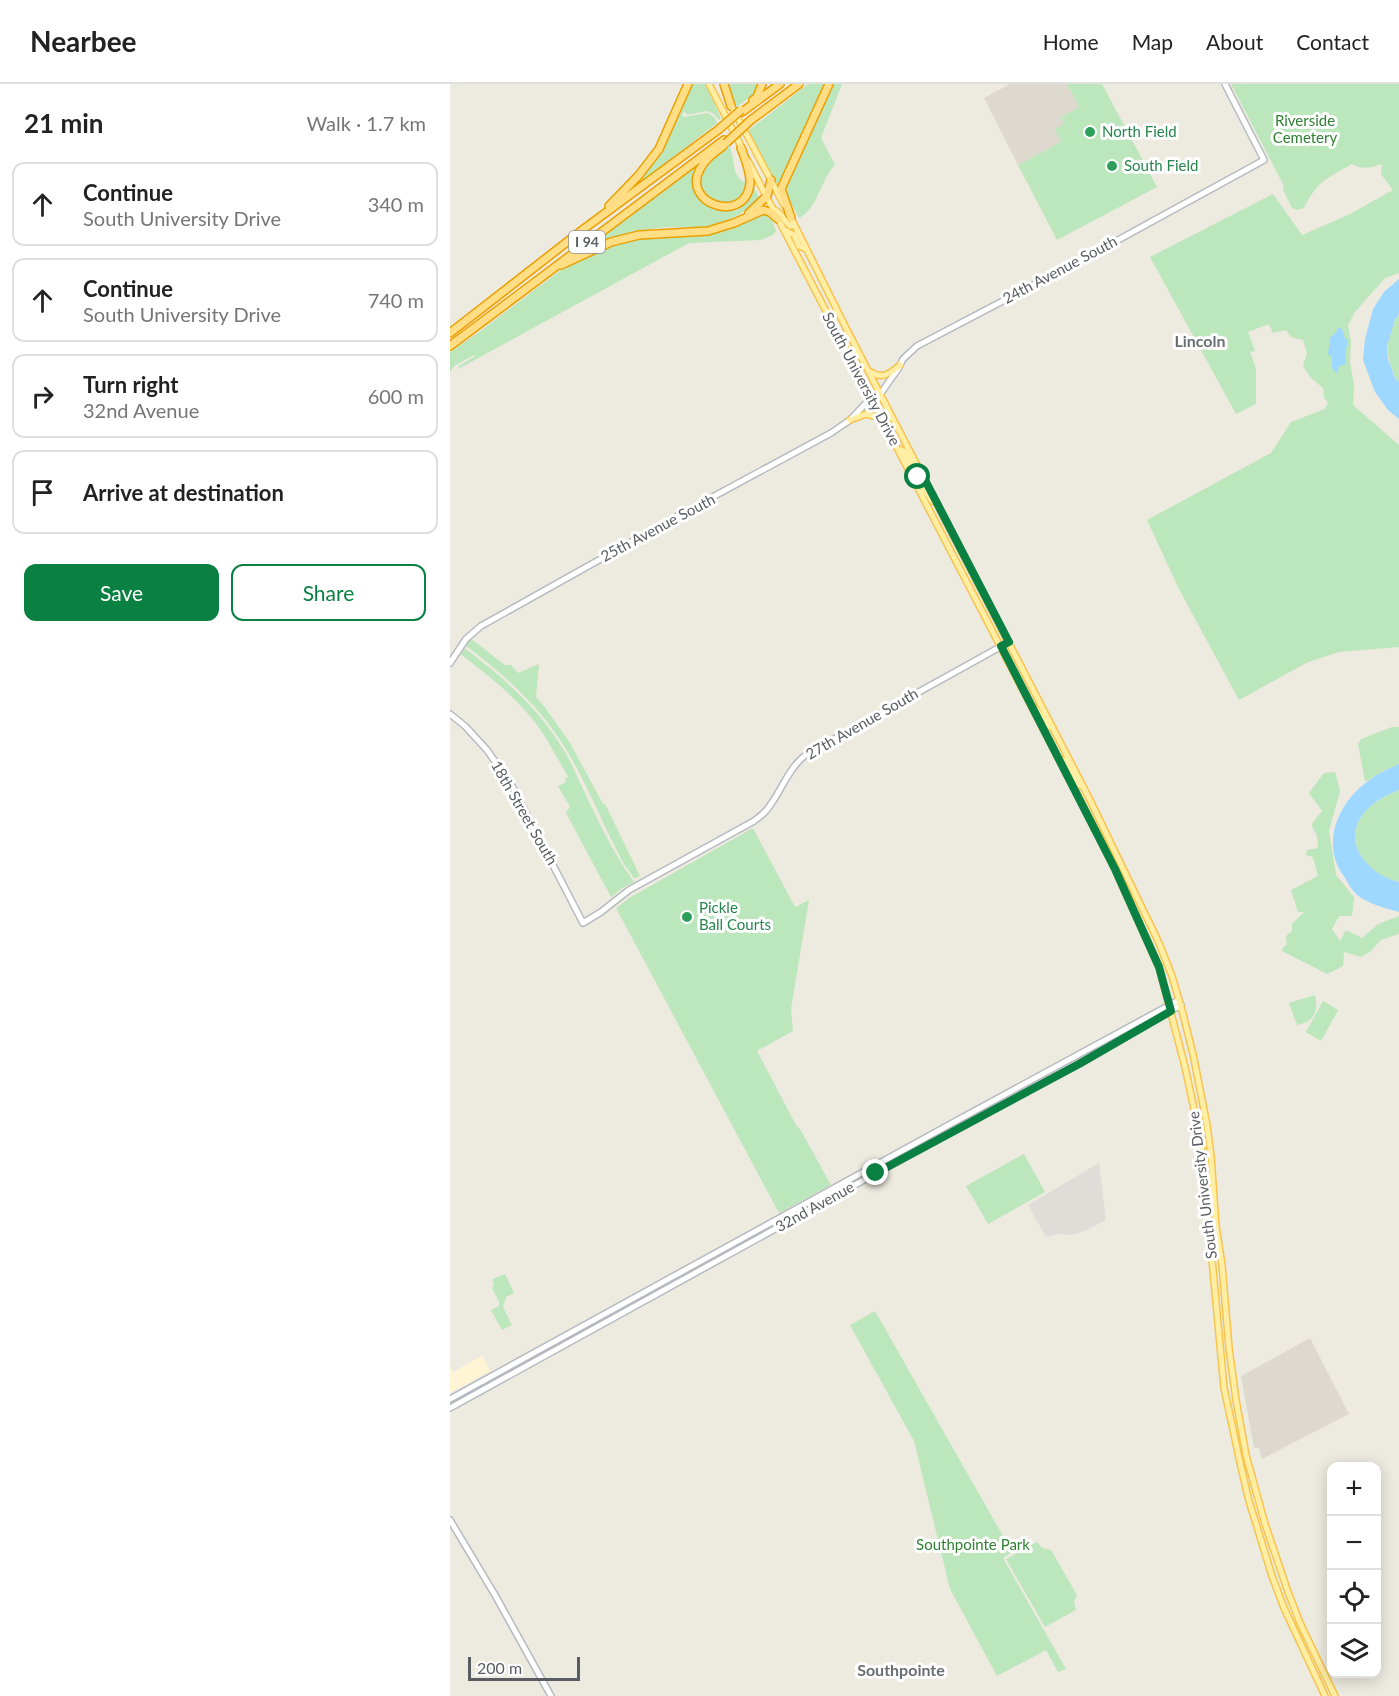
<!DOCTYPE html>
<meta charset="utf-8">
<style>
:root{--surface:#fff;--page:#f6f6f6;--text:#222;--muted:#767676;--line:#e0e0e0;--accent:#0b8043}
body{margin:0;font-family:Lato,sans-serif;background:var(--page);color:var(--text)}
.controls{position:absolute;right:18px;bottom:18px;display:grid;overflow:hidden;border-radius:12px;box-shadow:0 3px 15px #0003}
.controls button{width:54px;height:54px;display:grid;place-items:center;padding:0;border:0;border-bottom:2px solid var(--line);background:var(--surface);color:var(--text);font:30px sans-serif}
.scale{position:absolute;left:18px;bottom:15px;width:112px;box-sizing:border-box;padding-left:6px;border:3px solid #595d62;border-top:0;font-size:16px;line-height:21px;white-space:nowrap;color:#595d62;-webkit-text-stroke:4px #fff;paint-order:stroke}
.stop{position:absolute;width:18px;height:18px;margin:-14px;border:4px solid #0b8043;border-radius:50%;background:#fff}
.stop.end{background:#0b8043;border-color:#fff;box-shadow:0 2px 6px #0008}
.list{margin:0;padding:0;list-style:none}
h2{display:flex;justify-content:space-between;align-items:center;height:78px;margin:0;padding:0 24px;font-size:26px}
h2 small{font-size:20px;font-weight:400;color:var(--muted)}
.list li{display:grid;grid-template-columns:39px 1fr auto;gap:18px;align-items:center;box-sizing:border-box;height:84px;margin:0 12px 12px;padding:0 12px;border:2px solid var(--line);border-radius:12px}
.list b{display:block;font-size:22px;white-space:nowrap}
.list p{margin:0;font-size:20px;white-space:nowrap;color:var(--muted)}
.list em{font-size:20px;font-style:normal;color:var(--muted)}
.actions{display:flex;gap:12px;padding:18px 24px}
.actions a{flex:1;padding:14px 0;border:2px solid var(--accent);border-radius:12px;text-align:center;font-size:21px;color:var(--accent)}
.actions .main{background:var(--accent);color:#fff}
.icon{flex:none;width:33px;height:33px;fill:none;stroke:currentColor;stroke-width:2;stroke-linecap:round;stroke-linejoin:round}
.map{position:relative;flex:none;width:949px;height:1612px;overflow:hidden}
header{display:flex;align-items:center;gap:36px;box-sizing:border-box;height:84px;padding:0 30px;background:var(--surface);border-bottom:2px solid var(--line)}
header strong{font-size:28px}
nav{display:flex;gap:33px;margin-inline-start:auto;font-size:21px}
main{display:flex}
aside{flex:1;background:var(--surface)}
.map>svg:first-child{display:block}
.commercial{fill:#fff4d3}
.industrial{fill:#e0ddd8}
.education{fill:#ddd9cf}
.green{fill:#bce6bb}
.water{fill:#9ed7ff}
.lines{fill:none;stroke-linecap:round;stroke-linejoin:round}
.secondary-casing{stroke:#b6bac0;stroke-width:8}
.primary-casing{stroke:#f6c450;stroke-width:8}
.highway-casing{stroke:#ed9f00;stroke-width:10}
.secondary{stroke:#fff;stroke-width:5}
.primary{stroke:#ffeea3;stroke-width:5}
.highway{stroke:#ffde85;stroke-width:7}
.highway-bridge-casing{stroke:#ed9f00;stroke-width:10;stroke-linecap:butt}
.highway-bridge{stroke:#ffde85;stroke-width:7}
.route{stroke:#0b8043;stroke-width:8}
.leisure-dot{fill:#2e9e5b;stroke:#fff;stroke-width:2}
.labels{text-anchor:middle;stroke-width:6;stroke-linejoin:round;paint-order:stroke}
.shield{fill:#fff;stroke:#8b8e91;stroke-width:1.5}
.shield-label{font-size:14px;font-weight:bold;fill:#595d62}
.park-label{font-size:15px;fill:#308233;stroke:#fff}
.leisure-label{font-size:15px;fill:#27864d;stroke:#fff;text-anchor:start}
.street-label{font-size:15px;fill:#595d62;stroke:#fff}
.neighbourhood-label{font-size:16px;font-weight:bold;fill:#6a6f74;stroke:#fff}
</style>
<header>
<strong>Nearbee</strong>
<nav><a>Home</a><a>Map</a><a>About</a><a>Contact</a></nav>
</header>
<main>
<aside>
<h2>21 min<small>Walk · 1.7 km</small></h2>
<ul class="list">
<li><svg class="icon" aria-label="ahead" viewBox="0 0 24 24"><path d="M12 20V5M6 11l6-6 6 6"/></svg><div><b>Continue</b><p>South University Drive</p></div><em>340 m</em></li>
<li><svg class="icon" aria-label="ahead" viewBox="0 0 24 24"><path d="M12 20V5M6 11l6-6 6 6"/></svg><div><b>Continue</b><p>South University Drive</p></div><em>740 m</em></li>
<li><svg class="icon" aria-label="right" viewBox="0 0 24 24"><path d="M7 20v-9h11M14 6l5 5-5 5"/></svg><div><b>Turn right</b><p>32nd Avenue</p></div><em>600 m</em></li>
<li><svg class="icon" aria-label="arrive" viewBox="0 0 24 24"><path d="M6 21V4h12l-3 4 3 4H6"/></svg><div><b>Arrive at destination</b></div></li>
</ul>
<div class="actions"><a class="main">Save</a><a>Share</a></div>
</aside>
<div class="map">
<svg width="949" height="1612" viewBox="0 0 949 1612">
<rect width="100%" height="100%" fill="#edeae0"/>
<path class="commercial" d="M 32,1272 L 40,1287 L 0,1309 L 0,1282 L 3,1288 Z"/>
<path class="industrial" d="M 649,1079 L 656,1136 L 637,1146 L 623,1151 L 609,1150 L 596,1153 L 578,1121 Z"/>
<path class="education" d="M 560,0 L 617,0 L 629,23 L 611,33 L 615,40 L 612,58 L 568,81 L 534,14 Z
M 860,1254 L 899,1330 L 812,1375 L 809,1364 L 804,1364 L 791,1292 Z"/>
<path class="green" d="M 241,0 L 257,0 L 271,35 L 269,36 C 258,20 251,31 236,30 L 236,28 L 232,29 L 233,33 L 258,29 L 265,34 L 267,39 L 184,103 L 183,102 L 216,57 L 225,39 Z
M 277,0 L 309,0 L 304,10 L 286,24 Z
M 358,0 L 376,0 L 328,104 L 298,47 Z
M 381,0 L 392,0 L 371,54 L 385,81 C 371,95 367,126 349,134 L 336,110 L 335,102 Z
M 617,0 L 652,0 L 707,103 L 607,156 L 568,81 L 611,58 L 605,45 L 614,40 L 611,33 L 629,23 Z
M 781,0 L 949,0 L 949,189 L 935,194 L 905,228 L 898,241 L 901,258 L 900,278 L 904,301 L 903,321 L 949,361 L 949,563 L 889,568 L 858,578 L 789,616 L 729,505 L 697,436 L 821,369 L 841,338 L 875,325 L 878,319 L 874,313 L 873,304 L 861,294 L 853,282 L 857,269 L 853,256 L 841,253 L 836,246 L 823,249 L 819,240 L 798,248 L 805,267 L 800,268 L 806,285 L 806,320 L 786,330 L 700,173 L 823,110 L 852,151 L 898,131 L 943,106 L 931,90 L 932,80 C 920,84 913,86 902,80 C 876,95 868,96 854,124 L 848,126 L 842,124 L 833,106 L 834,102 Z
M 279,61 C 286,75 280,93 297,99 C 296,104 294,109 292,112 C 276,133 239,110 252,87 C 254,83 258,79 261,76 C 267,70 273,64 279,61 Z
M 249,80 C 234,106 255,131 283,124 L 302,100 L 310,115 C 294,130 272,141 251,143 C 240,144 228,143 217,143 C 193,145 171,151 148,159 L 147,157 Z
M 312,129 C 322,131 323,138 326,147 L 323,151 L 311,156 L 239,159 L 8,285 L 9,282 L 25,272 L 24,271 L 4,282 L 0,288 L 0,268 L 29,248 L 116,182 L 164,160 L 183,155 L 203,152 L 251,152 L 267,149 L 282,144 Z
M 949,229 L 949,298 C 945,294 944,290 942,285 C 934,264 938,248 949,229 Z
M 20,554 L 55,581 L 61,581 L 68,589 L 89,580 L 86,613 L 94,622 L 120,659 L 153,720 L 155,720 L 190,792 L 186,794 L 184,794 L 174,780 C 151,738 133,688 106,650 C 81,614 49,587 15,561 Z
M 13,563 C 54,594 88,623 115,668 C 121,678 126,690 131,701 C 147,734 162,768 184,798 L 171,805 L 161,813 L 116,729 L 120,723 L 108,702 L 116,698 L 115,695 L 118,693 C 108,676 99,657 87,641 C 66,613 37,590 9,569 Z
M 942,643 L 949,643 L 949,680 L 933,687 L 915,698 L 908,660 L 911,655 Z
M 885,688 L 890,707 L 879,747 L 886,791 L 904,813 L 902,832 L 889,832 L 882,845 L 890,857 L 896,846 L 912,854 L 928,840 L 949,832 L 949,850 L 931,856 L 921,867 L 911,873 L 894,868 L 893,882 L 877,890 L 832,867 L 833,863 L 837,861 L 836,852 L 842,847 L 842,840 L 854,828 L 848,828 L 841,806 L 868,792 L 863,773 L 856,771 L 857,766 L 868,764 L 867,752 L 862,742 L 863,738 L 872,727 L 859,709 L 874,689 Z
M 949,706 L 949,798 C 921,791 892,762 911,733 C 919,720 936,711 949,706 Z
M 303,744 L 345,823 L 359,816 L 341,925 L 343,947 L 307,967 L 347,1043 L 350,1045 L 381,1101 L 329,1129 L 166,824 L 181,813 Z
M 865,911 C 869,929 864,937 847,941 L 839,919 Z
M 873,917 L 888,926 L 871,957 L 856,948 Z
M 574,1070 L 595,1108 L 538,1140 L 516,1102 Z
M 55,1190 L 64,1209 L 56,1213 L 53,1223 L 62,1241 L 52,1246 L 41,1226 L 49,1222 L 49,1218 L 42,1204 L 44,1201 L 43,1195 Z
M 425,1227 L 562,1468 L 553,1474 L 616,1585 L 608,1588 L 596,1566 L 547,1592 L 500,1505 L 464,1357 L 400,1241 Z
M 587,1458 L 592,1464 L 601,1466 L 627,1511 L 624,1518 L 626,1526 L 595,1543 L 556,1475 Z"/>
<path class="water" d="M 949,195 L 949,229 L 944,238 L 937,262 L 938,275 L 945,294 L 949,298 L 949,335 L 938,326 L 925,308 L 913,276 L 915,255 L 923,225 L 934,208 Z
M 889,243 L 892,245 L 895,255 L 898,256 L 895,270 L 896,280 L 889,282 L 887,290 L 882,284 L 882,273 L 878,270 C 878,265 880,260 880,254 L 886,248 Z
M 949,680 L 949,706 C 936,711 919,720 911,733 C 892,762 921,791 949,798 L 949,828 C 936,824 917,820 906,810 C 901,805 897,797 893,791 C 871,760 888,719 917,698 C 926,690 938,685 949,680 Z"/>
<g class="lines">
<g class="secondary-casing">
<path id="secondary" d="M 0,579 L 16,555 L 31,542 L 233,429 L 381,349 L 400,336 L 418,317 L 431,309 L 448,285 L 453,275 L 467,262 L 648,167 L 814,76 L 775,0
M 0,630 L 15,642 L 37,666 L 62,702 L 133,839 L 151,828 L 179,806 L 304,737 C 311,732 317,727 321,720 C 333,703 340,682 357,670 L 559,558
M 0,1315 L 506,1037 L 729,916
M 0,1324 L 452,1075 L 629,980 L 731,921
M 0,1436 L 45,1511 L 101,1612"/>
</g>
<g class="primary-casing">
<path id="primary" d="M 259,0 L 293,66
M 281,21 L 334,121
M 298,77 L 626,708 L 665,785 L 709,883 L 735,983 L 751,1057 L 774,1304 L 791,1383 L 799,1417 L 822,1492 L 834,1524 L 875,1612
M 325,126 C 333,130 333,136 340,142 L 344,141
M 340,132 L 395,242 L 639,714 L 709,859 L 722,892 L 733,930 L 743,970 L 757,1041 L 761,1072 L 766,1142 L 772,1181 L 779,1264 L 786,1316 L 796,1371 L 815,1440 L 838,1508 L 850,1539 L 885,1612
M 334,146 L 344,151 L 349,162 L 356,165
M 421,288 C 432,296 441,289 450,281
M 400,336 L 416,330 L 432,334
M 449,365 L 454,367 L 466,390 L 468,393 L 474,394
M 468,403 L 472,402 L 482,417
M 584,623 C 592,629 592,642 603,644
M 610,676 L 615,676 L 628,700 L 633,703"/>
</g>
<g class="highway-casing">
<path id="highway" d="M 274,0 L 281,22
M 303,16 L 307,13 L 312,0
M 292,28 L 330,0
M 301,36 L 349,0
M 273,62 C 264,69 255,75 250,85 C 231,120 295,141 300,100 C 301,88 295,75 291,64
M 159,122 L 189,91 L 209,65 L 238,0
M 299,129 L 317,112 L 321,96
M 341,134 L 331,105 L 379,0
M 111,181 L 161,158 L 189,151 L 258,147 L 284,139 L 313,126 L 320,128 L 328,135
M 0,249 L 135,144 L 268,46
M 0,262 L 274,56"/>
</g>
<use href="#secondary" class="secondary"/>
<use href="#primary" class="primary"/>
<use href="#highway" class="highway"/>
<g class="highway-bridge-casing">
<path id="highway-bridge" d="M 268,46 L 291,26
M 276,59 L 301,36"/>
</g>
<use href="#highway-bridge" class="highway-bridge"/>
</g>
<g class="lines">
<path class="route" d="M 426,1089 L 629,980 L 721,927 L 709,883 L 665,785 L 551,562 L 559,558 L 474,394 L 468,393"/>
</g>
<g class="leisure-dot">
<circle cx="640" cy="48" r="6"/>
<circle cx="662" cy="82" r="6"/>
<circle cx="237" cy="833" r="6"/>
</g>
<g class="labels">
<rect class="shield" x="119" y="147" width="36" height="22" rx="4.5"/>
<g class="shield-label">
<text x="137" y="163">I 94</text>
</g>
<g class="park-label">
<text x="855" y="42">Riverside<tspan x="855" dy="17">Cemetery</tspan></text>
<text x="523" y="1466">Southpointe Park</text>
</g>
<g class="leisure-label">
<text x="652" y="53">North Field</text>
<text x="674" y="87">South Field</text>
<text x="249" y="829">Pickle<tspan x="249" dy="17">Ball Courts</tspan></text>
</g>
<g class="street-label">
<text transform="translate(610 186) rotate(-28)" y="5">24th Avenue South</text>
<text transform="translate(411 295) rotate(62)" y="5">South University Drive</text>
<text transform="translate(208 444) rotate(-28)" y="5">25th Avenue South</text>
<text transform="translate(412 640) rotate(-30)" y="5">27th Avenue South</text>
<text transform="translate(74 729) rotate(60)" y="5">18th Street South</text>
<text transform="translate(753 1101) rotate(-97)" y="5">South University Drive</text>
<text transform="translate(365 1123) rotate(-29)" y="5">32nd Avenue</text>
</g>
<g class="neighbourhood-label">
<text x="750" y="263">Lincoln</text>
<text x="451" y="1592">Southpointe</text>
</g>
</g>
</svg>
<div class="controls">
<button>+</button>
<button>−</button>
<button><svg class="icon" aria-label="locate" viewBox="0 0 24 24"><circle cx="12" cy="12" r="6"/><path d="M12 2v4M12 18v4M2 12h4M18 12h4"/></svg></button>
<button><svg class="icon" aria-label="layers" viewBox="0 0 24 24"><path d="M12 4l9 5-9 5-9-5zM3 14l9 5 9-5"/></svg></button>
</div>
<div class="scale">200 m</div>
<div class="stop" style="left:468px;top:393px"></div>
<div class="stop end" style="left:426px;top:1089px"></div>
</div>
</main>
